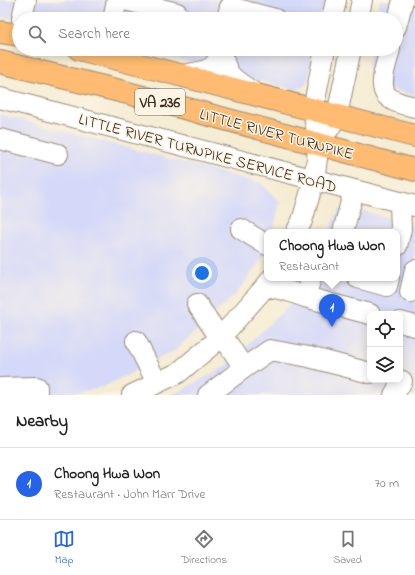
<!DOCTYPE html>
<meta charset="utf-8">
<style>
:root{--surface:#fff;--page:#f2f2f2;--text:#222;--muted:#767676;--line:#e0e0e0;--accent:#2563eb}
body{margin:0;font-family:"Indie Flower",sans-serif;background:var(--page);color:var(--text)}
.controls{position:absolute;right:12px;bottom:12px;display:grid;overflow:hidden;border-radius:8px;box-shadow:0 2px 10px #0003}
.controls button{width:36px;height:36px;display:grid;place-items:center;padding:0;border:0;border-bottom:1px solid var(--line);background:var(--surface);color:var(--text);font:20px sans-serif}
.you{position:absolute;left:202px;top:273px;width:14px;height:14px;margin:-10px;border:3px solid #fff;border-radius:50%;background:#1a73e8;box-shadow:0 0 0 6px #1a73e833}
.badge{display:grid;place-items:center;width:26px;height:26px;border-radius:50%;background:var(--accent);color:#fff;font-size:13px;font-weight:700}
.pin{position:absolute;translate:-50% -33px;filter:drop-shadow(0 1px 2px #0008)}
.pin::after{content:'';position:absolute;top:21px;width:14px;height:12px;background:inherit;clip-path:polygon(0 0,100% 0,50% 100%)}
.popup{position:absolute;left:264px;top:229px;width:136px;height:52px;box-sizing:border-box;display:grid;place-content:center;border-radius:8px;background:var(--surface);filter:drop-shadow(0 1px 3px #0005);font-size:13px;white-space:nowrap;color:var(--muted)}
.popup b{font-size:15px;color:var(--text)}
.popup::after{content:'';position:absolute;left:50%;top:100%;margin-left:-8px;border:8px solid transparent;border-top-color:var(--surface)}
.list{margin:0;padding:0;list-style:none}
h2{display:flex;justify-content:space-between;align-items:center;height:52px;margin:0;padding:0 16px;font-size:17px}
h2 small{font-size:13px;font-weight:400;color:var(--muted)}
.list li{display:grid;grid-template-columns:26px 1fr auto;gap:12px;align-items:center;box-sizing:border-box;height:72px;padding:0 16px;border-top:1px solid var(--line)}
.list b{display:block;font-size:15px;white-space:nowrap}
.list p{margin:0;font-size:13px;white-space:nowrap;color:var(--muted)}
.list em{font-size:13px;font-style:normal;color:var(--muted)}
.icon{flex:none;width:22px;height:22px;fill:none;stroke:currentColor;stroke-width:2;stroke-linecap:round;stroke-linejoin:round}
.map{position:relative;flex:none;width:415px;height:395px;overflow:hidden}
.search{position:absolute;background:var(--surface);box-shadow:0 2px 10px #0003;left:12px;right:12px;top:12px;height:44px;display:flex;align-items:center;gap:10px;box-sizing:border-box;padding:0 14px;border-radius:22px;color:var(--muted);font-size:15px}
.sheet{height:124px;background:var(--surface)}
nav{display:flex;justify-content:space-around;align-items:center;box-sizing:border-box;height:56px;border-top:1px solid var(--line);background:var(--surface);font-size:11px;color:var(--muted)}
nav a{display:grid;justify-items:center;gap:2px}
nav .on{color:var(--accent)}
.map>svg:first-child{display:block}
.built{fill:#d4d8f9;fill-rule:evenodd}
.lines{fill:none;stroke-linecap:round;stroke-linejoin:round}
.minor-casing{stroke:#988b78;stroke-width:22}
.major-casing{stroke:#988b78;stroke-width:24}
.minor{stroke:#fff;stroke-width:20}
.major{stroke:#febb71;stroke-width:22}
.labels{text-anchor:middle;stroke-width:3;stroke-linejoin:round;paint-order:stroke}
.shield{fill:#fcf5e5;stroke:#75675a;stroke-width:1}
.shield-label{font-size:15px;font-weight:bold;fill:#3b2a1e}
.street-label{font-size:16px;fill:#3b2a1e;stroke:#fcf5e5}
</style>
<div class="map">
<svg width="415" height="395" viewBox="0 0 415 395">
<rect width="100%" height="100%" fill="#fcf5e5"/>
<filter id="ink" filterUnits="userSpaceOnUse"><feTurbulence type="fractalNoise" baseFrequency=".025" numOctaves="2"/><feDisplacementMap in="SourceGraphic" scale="8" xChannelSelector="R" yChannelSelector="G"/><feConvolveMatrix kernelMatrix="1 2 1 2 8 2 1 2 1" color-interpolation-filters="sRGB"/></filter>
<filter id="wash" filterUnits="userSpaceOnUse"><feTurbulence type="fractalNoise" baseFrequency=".012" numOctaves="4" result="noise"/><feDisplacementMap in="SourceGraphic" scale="16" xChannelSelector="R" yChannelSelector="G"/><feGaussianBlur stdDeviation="0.9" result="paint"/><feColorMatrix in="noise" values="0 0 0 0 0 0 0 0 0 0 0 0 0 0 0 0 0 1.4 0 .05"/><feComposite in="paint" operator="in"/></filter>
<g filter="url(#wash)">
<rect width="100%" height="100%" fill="#f5ecd3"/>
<path class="built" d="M 0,0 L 326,0 L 322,19 L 19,19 L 19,20 L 0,17 Z
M 380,0 L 415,0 L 415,96 L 372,83 L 368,65 L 371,49 L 396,49 L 396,19 L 376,19 Z
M 136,49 L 315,49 L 308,80 L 303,86 L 296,90 Z
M 0,114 L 261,183 L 280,202 L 273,232 L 267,232 L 267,251 L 237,293 L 176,350 L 103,387 L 65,395 L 0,395 Z
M 352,208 L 415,225 L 415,395 L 172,395 L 225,367 L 292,302 L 304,278 L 397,278 L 397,232 L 328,232 L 340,209 ZM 370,314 L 400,314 L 400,380 L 370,380 Z"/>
</g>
<g filter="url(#ink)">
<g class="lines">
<g class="minor-casing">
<path id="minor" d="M 125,0 L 177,13
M 22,19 L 26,0
M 113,19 L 117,0
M 227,19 L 230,7 L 275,19
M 332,19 L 336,0
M 358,19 L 362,0
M 396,27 L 403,0
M 221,49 C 227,77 230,77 253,92
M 390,49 C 387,63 375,90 391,99 C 398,104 407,105 415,107
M 181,75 C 191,73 208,73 215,64 C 218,60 219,54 220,49
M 0,98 L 354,190 L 415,206
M 329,129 L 337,115 L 351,49
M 0,139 L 58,154
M 241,229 L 267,245
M 296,232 L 302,221 L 314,180 L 319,144 L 313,110 L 325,49
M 343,232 L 354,190
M 397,246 L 401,229 L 400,203
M 358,278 L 387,286 L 389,278
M 266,286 L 288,291 L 305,297 L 370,314
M 410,292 L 415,270
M 305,297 L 311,278
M 197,304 L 220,338
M 400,322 L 415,326
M 136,341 L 157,383
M 244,368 L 270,350 L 309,357 L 370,373
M 0,388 L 37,387 L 37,395
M 132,395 L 178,373 L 220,338 L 266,286 L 272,278
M 208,395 L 244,368 L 222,335
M 394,395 L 402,381 L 398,380"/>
</g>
<g class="major-casing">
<path id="major" d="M 0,32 L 19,35
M 79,49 L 415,136
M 0,62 L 124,92 L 415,170"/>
</g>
<use href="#minor" class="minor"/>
<use href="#major" class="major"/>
</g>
</g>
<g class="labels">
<rect class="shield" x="135" y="89" width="50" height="26" rx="3"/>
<g class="shield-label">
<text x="160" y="107">VA 236</text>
</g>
<g class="street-label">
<text transform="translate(277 133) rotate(15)" y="6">LITTLE RIVER TURNPIKE</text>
<text transform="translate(208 152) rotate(15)" y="6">LITTLE RIVER TURNPIKE SERVICE ROAD</text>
</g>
</g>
</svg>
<div class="controls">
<button><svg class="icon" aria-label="locate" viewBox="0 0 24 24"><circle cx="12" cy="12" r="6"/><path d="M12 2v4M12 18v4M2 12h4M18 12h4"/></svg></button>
<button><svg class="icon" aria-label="layers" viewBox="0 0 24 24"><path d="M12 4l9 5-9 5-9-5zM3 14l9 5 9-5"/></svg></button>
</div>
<div class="you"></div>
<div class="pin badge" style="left:332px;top:327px">1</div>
<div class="popup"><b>Choong Hwa Won</b>Restaurant</div>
<div class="search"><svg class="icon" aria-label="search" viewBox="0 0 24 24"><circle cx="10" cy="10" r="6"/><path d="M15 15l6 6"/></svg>Search here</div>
</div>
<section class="sheet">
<h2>Nearby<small></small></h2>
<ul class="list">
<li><span class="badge">1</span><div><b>Choong Hwa Won</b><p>Restaurant · John Marr Drive</p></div><em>70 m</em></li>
</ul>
</section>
<nav>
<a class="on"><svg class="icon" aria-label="map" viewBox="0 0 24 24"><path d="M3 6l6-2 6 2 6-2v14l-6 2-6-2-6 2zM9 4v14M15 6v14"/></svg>Map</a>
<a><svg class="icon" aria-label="directions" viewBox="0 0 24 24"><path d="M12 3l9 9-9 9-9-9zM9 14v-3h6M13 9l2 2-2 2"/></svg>Directions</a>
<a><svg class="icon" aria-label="saved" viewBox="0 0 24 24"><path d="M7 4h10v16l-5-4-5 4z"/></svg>Saved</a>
</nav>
